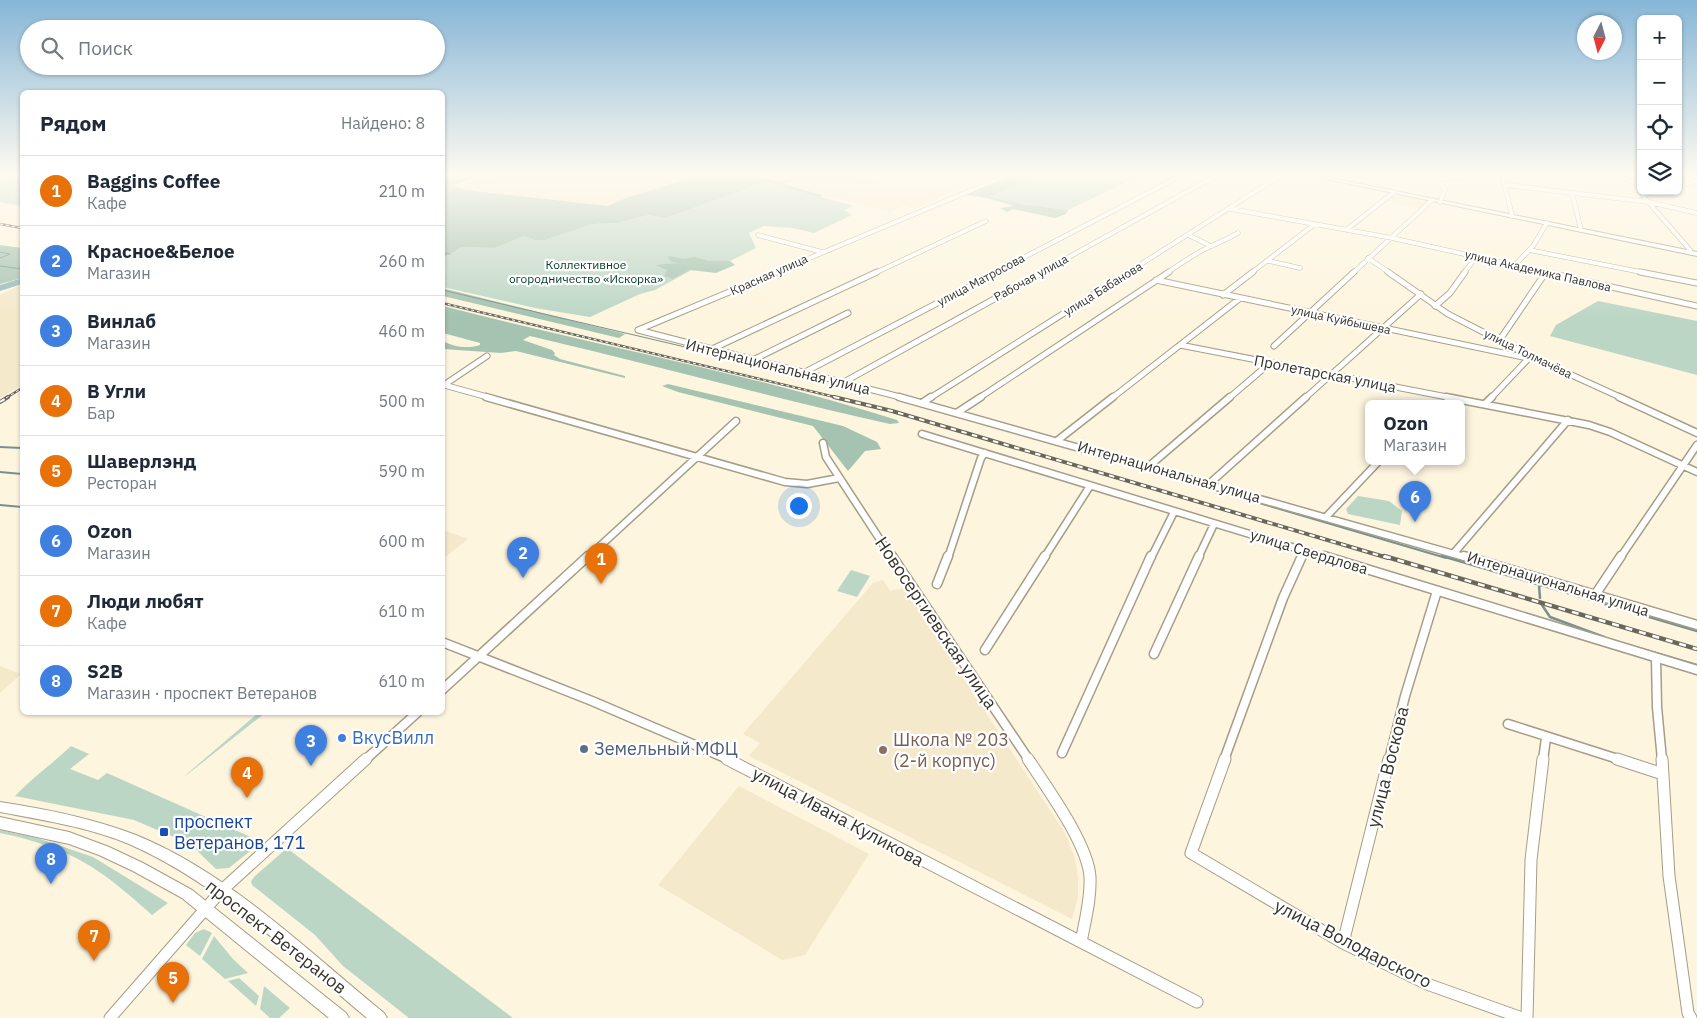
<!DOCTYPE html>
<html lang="ru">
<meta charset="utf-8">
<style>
:root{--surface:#fff;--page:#f6f6f7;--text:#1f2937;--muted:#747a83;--line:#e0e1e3;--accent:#b45309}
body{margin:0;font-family:"IBM Plex Sans",sans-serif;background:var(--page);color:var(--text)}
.controls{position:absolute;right:15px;top:15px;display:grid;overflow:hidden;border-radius:8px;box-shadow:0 1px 4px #0004}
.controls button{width:45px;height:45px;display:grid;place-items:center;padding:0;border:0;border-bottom:1px solid var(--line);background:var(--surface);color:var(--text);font:25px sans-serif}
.compass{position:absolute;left:1577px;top:15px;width:45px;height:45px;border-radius:50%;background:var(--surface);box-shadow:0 1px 4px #0004;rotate:186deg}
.you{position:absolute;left:798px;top:505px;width:18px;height:18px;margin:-12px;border:4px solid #fff;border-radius:50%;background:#1a73e8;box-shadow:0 0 0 8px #1a73e833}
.badge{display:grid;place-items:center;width:32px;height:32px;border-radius:50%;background:var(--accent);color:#fff;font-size:16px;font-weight:700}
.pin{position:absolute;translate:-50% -41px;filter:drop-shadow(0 1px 2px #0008)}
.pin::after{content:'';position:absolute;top:26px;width:18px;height:15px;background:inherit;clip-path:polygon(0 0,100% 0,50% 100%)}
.popup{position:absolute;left:1365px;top:400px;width:100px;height:65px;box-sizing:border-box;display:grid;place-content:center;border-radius:8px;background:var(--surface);filter:drop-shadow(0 1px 4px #0005);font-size:16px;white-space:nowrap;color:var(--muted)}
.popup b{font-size:19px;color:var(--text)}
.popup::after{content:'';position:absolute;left:50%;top:100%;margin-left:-10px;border:10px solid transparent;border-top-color:var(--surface)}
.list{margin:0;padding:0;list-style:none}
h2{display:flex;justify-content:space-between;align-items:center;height:65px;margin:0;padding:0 20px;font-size:21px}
h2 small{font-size:16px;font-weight:400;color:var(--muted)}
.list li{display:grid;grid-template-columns:32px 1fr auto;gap:15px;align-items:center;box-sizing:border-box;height:70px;padding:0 20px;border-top:1px solid var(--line)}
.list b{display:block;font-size:19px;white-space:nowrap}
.list p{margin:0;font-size:16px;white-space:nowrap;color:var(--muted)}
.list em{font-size:16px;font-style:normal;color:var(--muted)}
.icon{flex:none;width:28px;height:28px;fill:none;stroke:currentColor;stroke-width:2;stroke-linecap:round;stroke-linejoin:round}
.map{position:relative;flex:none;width:1697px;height:1018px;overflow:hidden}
.search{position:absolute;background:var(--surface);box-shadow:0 1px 4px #0004;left:20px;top:20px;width:425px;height:55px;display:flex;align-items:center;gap:12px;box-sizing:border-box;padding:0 18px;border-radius:28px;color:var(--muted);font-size:19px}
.panel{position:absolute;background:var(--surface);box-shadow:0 1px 4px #0004;left:20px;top:90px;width:425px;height:625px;border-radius:8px}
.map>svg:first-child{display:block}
.built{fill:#f5e9cc}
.green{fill:#bcd6c6}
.forest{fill:#a4c3b0}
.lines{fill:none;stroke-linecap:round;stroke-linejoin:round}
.stream-far2{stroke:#779191;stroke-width:1}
.stream-far1{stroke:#779191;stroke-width:2}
.stream{stroke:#779191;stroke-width:2.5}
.river{fill:#93babe;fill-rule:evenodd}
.minor-far4-casing{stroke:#a59d88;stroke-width:5}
.minor-far3-casing{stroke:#a59d88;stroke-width:7}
.minor-far2-casing{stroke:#a59d88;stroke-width:9}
.minor-far1-casing{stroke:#a59d88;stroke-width:11}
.minor-casing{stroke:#a59d88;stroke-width:13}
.major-casing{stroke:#a59d88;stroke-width:2}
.minor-far4{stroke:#fff;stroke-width:4}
.minor-far3{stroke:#fff;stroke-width:5}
.minor-far2{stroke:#fff;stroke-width:6}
.minor-far1{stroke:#fff;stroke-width:8}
.minor{stroke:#fff;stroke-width:11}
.major{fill:#fff;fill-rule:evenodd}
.rail-far2-casing{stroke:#6a6659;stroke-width:2.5}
.rail-far1-casing{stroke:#6a6659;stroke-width:4}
.rail-casing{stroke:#6a6659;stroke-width:4.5}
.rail-far2{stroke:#fff;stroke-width:1;stroke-dasharray:3;stroke-linecap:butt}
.rail-far1{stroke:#fff;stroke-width:2;stroke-dasharray:5.5;stroke-linecap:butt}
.rail{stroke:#fff;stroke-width:2.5;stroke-dasharray:7;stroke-linecap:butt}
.shop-dot{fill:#3f7fe0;stroke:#fff;stroke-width:2}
.service-dot{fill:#5c6f8a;stroke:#fff;stroke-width:2}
.education-dot{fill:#8d6e63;stroke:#fff;stroke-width:2}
.transit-dot{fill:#1a4fb4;stroke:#fff;stroke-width:2}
.labels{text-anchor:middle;stroke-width:4.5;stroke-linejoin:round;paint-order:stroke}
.far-park-label{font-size:12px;fill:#064128;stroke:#fff}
.far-street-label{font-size:12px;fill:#353229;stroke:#fff}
.street-label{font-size:15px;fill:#353229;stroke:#fff}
.near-street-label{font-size:18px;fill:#353229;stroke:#fff}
.near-shop-label{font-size:18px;fill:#366cbe;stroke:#fff;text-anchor:start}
.near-education-label{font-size:18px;fill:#785e54;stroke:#fff;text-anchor:start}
.near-service-label{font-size:18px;fill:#4e5e75;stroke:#fff;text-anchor:start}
.near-transit-label{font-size:18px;fill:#164399;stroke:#fff;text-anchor:start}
</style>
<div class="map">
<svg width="1697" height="1018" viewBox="0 0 1697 1018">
<rect width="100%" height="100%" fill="#fdf5de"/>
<path class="built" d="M 500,174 L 702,174 L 626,198 L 608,206 L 466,190 L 458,185 Z
M 813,174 L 846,174 L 911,191 L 928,185 L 953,191 L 938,198 L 919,193 L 939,199 L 915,209 L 905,206 L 890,212 L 784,184 Z
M 1393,195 L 1428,202 L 1420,209 L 1386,201 Z
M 22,284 L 22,385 L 0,398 L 0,295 Z
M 443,530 L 468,539 L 443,559 L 442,530 Z
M 883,580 L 890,591 L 904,588 L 1065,833 L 1075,858 L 1078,877 L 1078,897 L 1072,919 L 749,756 L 760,743 L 743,734 L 873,583 Z
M 0,666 L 21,674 L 0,693 Z
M 739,786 L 869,854 L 805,955 L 782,960 L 658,885 Z"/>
<path class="green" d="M 0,174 L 22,174 L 22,206 L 0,202 Z
M 1041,174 L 1143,174 L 1068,210 L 1021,204 L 989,197 Z
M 766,182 L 854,206 L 844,210 L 852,215 L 814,233 L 793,228 L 763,226 L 749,233 L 756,248 L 730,261 L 708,261 L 655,290 L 640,294 L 590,317 L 535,308 L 443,287 L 443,258 L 462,247 L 495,248 L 524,236 L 535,240 L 545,240 L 593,224 L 618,223 L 648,215 L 666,218 Z
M 1598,301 L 1697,321 L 1697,375 L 1550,336 L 1556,325 Z
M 1358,496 L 1389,501 L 1402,511 L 1400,525 L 1348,514 L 1346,509 Z
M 851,570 L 870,576 L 857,597 L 837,591 Z
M 258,713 L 265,713 L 184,777 L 188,773 Z
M 71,746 L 89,754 L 70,769 L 98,780 L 107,773 L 253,838 L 254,848 L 229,868 L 216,869 L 190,844 L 134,820 L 15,796 C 32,778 52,764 71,746 Z
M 0,830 L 37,838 L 93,857 L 168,903 L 152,915 C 99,867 71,848 0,833 Z
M 287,848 L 288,849 L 513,1018 L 409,1018 L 343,966 L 315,935 L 252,885 L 251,881 L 255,876 Z
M 204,929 L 212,933 L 200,956 L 186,945 L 195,933 Z
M 214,936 L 233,959 L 248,973 L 225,979 L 202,959 Z
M 239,978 L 259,996 L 256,1006 L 228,981 Z
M 264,986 L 290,1008 L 279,1018 L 270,1018 L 260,1009 Z"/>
<path class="forest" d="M 443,174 L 470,174 L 477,177 L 453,185 L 466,190 L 608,206 L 626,198 L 702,174 L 739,174 L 779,181 L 804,174 L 813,174 L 783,184 L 823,195 L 819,197 L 766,182 L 666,218 L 648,215 L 618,223 L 593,224 L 545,240 L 535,240 L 524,236 L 495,248 L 462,247 L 443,258 Z
M 1015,174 L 1041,174 L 990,197 L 1021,204 L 1068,210 L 1066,214 L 1055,218 L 1013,209 L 1007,212 L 1000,208 L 1014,206 L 987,198 L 965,195 C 981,186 999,181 1015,174 Z
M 0,245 L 22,248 L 22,278 L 0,284 Z
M 671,256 L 683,259 L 695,257 L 708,261 L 730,261 L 735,265 L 716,273 L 690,270 L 673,279 L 664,276 L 667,270 L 655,265 L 679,263 L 672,262 L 667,257 Z
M 443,287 L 446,289 L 625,334 L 619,338 L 443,296 Z
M 443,306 C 594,345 748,373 897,420 L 899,423 L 890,424 C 770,397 650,364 530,336 L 523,340 L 552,350 L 555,353 L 554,355 L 560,359 L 625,376 L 625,378 L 516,351 L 501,353 L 443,349 L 443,341 C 453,347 469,349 480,345 L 480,343 L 443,333 Z
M 668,384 L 843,426 L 877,442 L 881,449 L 865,451 L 848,471 L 813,426 L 678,392 L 662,386 Z"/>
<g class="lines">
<path class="stream-far2" d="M 442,177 L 444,174
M 0,252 L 10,254 L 0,258
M 442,253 L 450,254
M 0,266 L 22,269
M 442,290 L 779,369"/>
<path class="stream-far1" d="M 0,447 L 22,448
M 1092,455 L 1172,477
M 0,472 L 22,474
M 1188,482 L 1446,558
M 0,505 L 22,507"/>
<path class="stream" d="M 1442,556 L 1697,631
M 1539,585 L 1540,598
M 1542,605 L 1550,617 L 1604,637
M 1625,644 L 1697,665"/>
<path class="river" d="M 19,279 L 22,279 L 22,284 L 0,291 L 0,285 Z"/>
<g class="minor-far4-casing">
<path id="minor-far4" d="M 1434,174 L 1445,190 L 1440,202
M 1502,174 L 1512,216
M 1615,174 L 1641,186
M 1678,174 L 1697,182
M 1439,179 L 1496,174
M 1506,185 L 1649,202 L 1697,213
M 1678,186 L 1697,182
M 1653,191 L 1643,196 L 1690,250
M 1572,193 L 1581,230
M 1231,209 L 1392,238 L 1549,273
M 1346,230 L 1394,192
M 758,235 L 822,252
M 1188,235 L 1211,246
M 1529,250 L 1646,273
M 1368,258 L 1390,273
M 1269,261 L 1300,268
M 1515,265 L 1533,246 L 1547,223
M 774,273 L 1010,174
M 875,273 L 986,221
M 994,273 L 1184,174
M 1040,273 L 1219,174
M 1127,273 L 1283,174
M 1167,273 C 1180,264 1194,254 1209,247 C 1220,242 1226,240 1238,233
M 1251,273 L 1315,224
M 1353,273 L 1432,200
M 1464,273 L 1476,257"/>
</g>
<g class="minor-far3-casing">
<path id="minor-far3" d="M 1388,272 L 1448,314 L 1530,356 L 1622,398
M 1544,272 L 1697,306
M 1640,272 L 1697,283
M 1156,280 L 1527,358
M 1223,295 L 1253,272
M 1435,306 L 1450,293 L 1465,272
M 638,330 L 904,398
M 638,330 L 777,272
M 1499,341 L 1546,272
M 1180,345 L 1452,398
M 1274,346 L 1354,272
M 710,350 L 877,272
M 753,360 L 848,313
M 805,372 L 997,272
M 844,382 L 1043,272
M 444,385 L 491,398
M 444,385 L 487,356
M 930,398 L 1129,272
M 979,398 L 1169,272
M 1112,398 L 1239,299
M 1229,398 L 1270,363
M 1305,398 L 1421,294
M 1491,398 L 1530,357"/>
</g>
<g class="minor-far2-casing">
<path id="minor-far2" d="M 486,397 L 785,482 L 807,484 L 839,478
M 899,397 L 1468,558
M 1446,397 L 1589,425 L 1610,432 L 1697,472
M 1619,397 L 1697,433
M 922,403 L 931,397
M 1485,404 L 1492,397
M 958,412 L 981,397
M 922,434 L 1328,558
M 1058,440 L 1113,397
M 823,443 L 826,457 L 892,558
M 1148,467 L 1230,397
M 1209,484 L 1306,397
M 1326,517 L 1379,461
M 1454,553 L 1568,420
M 587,558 L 736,421
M 948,558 L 981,458 L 985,453
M 1044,558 L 1090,486
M 1151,558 L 1174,512
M 1198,558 L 1214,524
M 1301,558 L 1304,551
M 1620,558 L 1697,445"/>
</g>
<g class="minor-far1-casing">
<path id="minor-far1" d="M 892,556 L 1029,760
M 1324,556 L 1697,670
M 1464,556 L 1697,625
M 937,584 L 948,556
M 1595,595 L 1621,556
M 442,642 L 592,701 L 730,760
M 985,650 L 1045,556
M 1154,654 L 1199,556
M 1656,658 L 1657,707 L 1662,760
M 442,690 L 588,556
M 1508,724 L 1621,760
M 1062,753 L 1151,556
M 365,760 L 418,712
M 1224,760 L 1283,598 L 1302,556
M 1389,760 L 1405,696 L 1437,591
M 1543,760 L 1546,738"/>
</g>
<g class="minor-casing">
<path id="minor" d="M 727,759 L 1197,1002
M 1028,759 C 1047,788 1088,844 1090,877 C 1091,899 1085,921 1081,942
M 1225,759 L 1191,853 L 1343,943 L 1427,984 L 1522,1018
M 1617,759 L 1663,774
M 1662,759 L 1669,876 L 1688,1013 L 1691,1018
M 1343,943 L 1389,759
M 110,1018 L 221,891 L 366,759
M 1527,1018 L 1531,860 L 1543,759"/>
</g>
<g class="major-casing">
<path id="major" d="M 1302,174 L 1311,174 L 1697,252 L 1697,256 Z
M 0,802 C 46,809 92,818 136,835 C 229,873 307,950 384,1013 L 387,1018 L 367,1018 C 292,956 220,884 129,844 C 88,827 43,820 0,812 Z
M 0,817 L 69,832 L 109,847 L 143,863 L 192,890 L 346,1013 L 349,1018 L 329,1018 L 182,898 L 133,871 L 99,855 L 69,844 L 0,829 Z"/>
</g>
<use href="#minor-far4" class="minor-far4"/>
<use href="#minor-far3" class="minor-far3"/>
<use href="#minor-far2" class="minor-far2"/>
<use href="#minor-far1" class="minor-far1"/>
<use href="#minor" class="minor"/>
<use href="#major" class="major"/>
<g class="rail-far2-casing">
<path id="rail-far2" d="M 0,224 L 22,228
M 442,303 L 839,398
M 6,398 L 22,388"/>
</g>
<g class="rail-far1-casing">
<path id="rail-far1" d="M 834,397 L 892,411 L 1388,558
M 0,402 L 8,397"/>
</g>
<g class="rail-casing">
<path id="rail" d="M 1384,556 L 1697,649"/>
</g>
<use href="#rail-far2" class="rail-far2"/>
<use href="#rail-far1" class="rail-far1"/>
<use href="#rail" class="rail"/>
</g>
<linearGradient id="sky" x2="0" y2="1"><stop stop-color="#86b6d7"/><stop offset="0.55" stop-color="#fefaf0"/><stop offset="1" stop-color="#fefaf0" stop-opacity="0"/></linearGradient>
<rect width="1697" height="317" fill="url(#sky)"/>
<circle class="shop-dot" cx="342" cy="738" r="5"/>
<circle class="service-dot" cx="584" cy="749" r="5"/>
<circle class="education-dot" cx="883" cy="750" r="5"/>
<rect class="transit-dot" x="159" y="827" width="10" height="10" rx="2.5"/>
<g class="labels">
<g class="far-park-label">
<text x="586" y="269">Коллективное<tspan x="586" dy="14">огородничество «Искорка»</tspan></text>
</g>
<g class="far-street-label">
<text transform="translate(1538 271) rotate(13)" y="4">улица Академика Павлова</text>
<text transform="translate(769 275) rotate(-24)" y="4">Красная улица</text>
<text transform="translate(1031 278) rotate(-29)" y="4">Рабочая улица</text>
<text transform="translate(981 280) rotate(-28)" y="4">улица Матросова</text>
<text transform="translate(1103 289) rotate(-32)" y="4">улица Бабанова</text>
<text transform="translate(1341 320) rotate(12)" y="4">улица Куйбышева</text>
<text transform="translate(1528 354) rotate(26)" y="4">улица Толмачёва</text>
</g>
<g class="street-label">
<text transform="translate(778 367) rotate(14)" y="5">Интернациональная улица</text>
<text transform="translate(1325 374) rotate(11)" y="5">Пролетарская улица</text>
<text transform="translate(1169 472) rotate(16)" y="5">Интернациональная улица</text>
<text transform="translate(1309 552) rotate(17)" y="5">улица Свердлова</text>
<text transform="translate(1558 584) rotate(17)" y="5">Интернациональная улица</text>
</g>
<g class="near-street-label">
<text transform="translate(936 623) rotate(56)" y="6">Новосергиевская улица</text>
<text transform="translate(1388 767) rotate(-76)" y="6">улица Воскова</text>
<text transform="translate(838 817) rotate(28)" y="6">улица Ивана Куликова</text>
<text transform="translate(276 937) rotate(38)" y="6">проспект Ветеранов</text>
<text transform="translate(1353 944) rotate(27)" y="6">улица Володарского</text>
</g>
<g class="near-shop-label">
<text x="352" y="744">ВкусВилл</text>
</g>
<g class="near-education-label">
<text x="893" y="746">Школа № 203<tspan x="893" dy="21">(2-й корпус)</tspan></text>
</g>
<g class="near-service-label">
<text x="594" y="755">Земельный МФЦ</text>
</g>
<g class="near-transit-label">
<text x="174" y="828">проспект<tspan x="174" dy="21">Ветеранов, 171</tspan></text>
</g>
</g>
</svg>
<div class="controls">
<button>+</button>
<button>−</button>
<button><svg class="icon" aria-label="locate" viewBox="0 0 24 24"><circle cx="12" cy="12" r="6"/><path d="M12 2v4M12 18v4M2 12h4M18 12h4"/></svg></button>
<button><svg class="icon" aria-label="layers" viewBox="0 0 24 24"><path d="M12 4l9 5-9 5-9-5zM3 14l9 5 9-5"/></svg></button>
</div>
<svg class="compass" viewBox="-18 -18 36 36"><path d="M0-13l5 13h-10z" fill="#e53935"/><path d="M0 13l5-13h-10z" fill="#747a83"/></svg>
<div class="you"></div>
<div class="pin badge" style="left:601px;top:584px;background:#e8710a">1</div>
<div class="pin badge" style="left:523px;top:578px;background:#3f7fe0">2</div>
<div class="pin badge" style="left:311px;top:766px;background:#3f7fe0">3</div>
<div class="pin badge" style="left:247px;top:798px;background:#e8710a">4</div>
<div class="pin badge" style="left:173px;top:1003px;background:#e8710a">5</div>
<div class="pin badge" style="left:1415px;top:522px;background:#3f7fe0">6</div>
<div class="popup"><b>Ozon</b>Магазин</div>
<div class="pin badge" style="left:94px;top:961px;background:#e8710a">7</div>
<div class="pin badge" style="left:51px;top:884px;background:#3f7fe0">8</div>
<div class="search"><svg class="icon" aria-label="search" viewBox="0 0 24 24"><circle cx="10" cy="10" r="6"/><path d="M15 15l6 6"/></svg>Поиск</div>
<section class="panel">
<h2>Рядом<small>Найдено: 8</small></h2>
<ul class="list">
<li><span class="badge" style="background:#e8710a">1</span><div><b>Baggins Coffee</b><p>Кафе</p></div><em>210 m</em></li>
<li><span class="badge" style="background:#3f7fe0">2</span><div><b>Красное&amp;Белое</b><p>Магазин</p></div><em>260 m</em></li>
<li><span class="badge" style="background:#3f7fe0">3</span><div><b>Винлаб</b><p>Магазин</p></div><em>460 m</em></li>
<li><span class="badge" style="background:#e8710a">4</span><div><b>В Угли</b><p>Бар</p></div><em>500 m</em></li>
<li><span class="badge" style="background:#e8710a">5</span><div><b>Шаверлэнд</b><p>Ресторан</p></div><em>590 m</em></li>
<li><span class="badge" style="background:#3f7fe0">6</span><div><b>Ozon</b><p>Магазин</p></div><em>600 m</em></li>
<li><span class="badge" style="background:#e8710a">7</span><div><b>Люди любят</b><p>Кафе</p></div><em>610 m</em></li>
<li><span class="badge" style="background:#3f7fe0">8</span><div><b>S2B</b><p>Магазин · проспект Ветеранов</p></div><em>610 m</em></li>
</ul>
</section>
</div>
